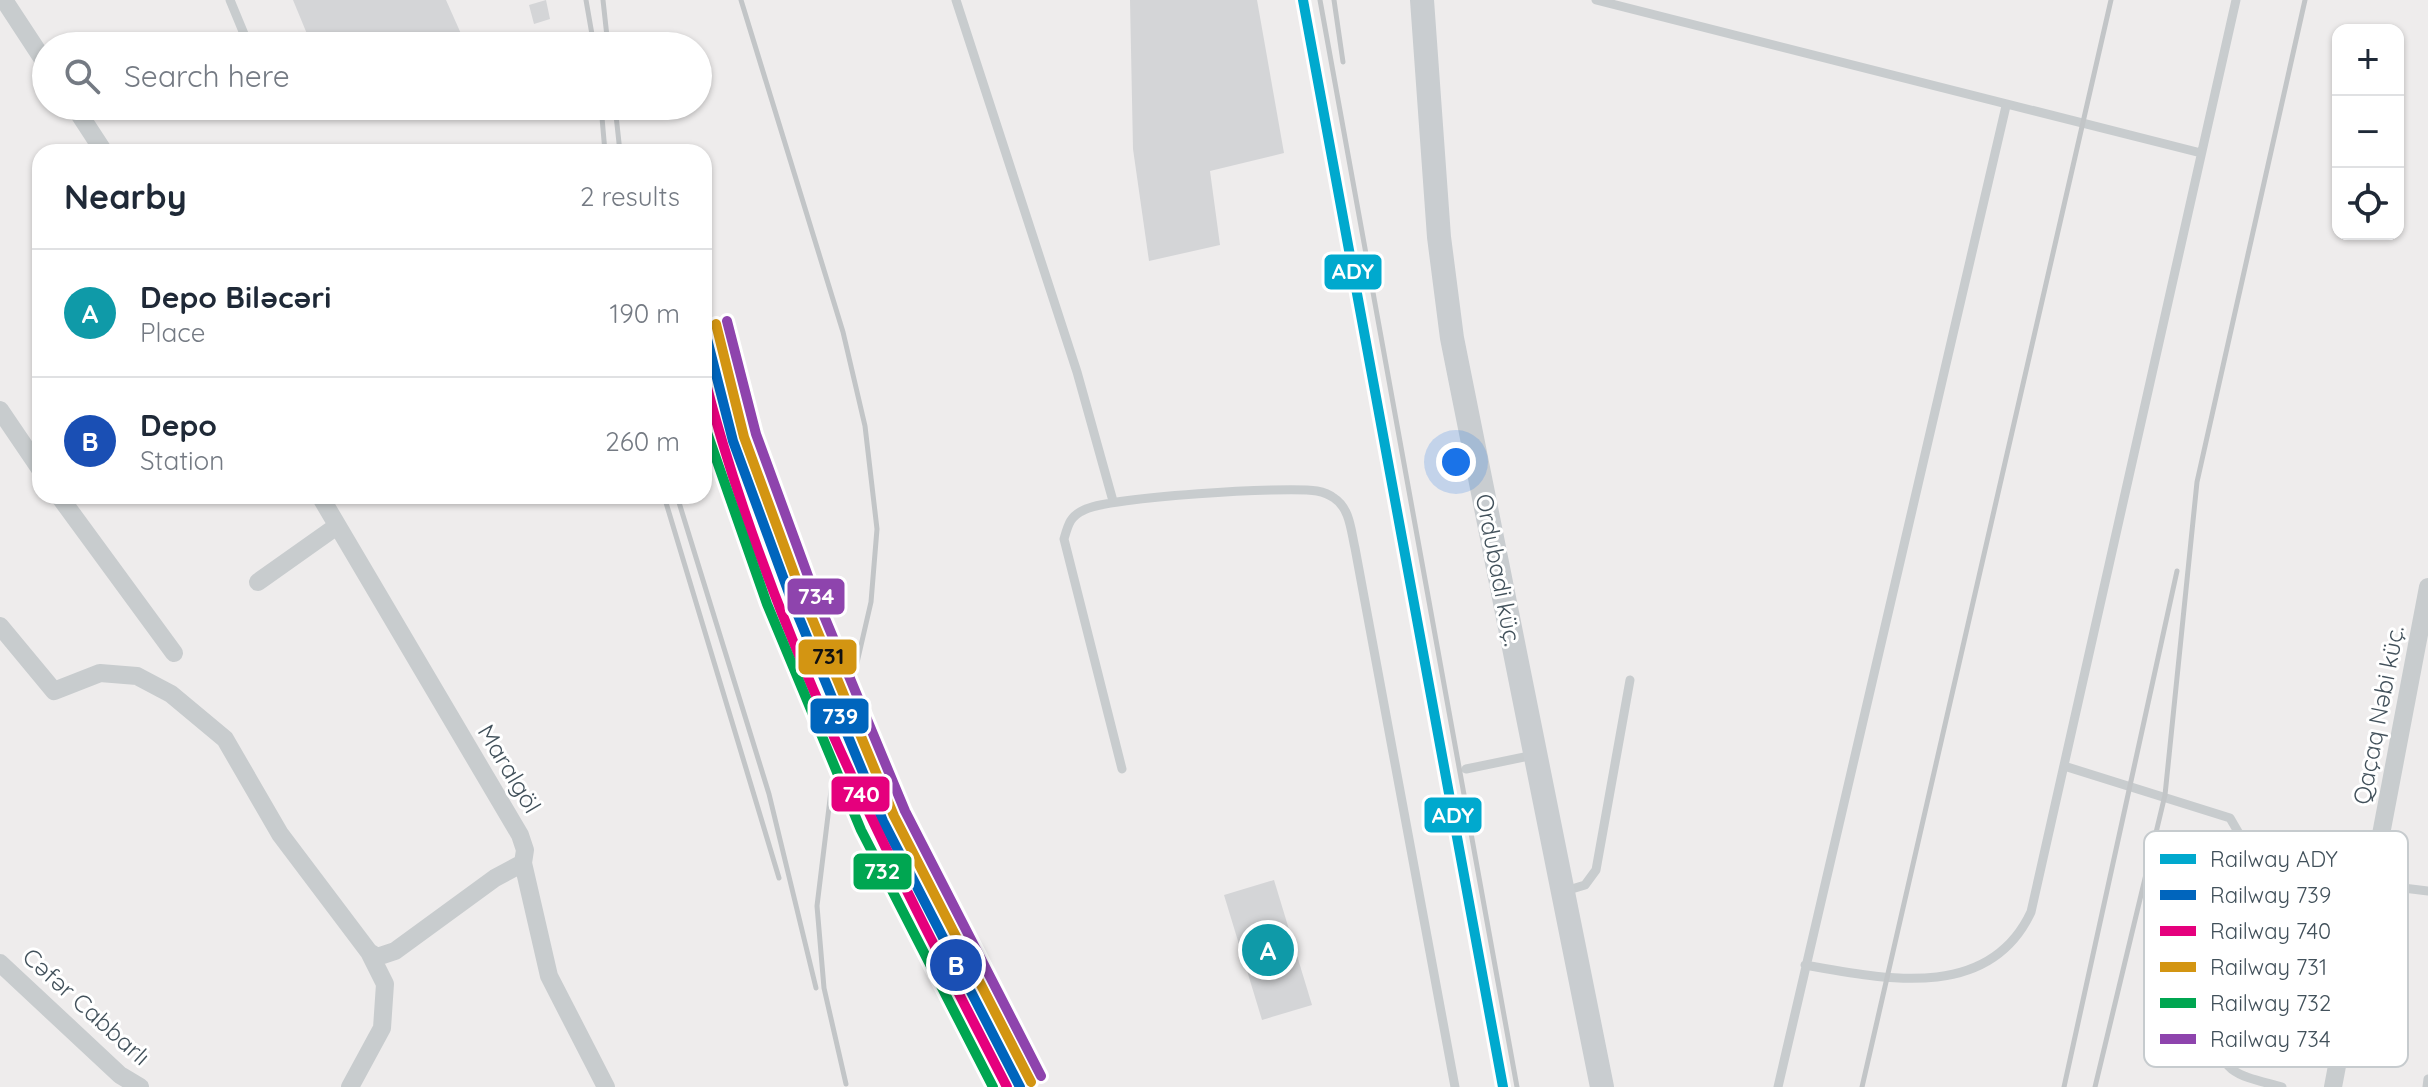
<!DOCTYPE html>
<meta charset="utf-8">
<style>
:root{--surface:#fff;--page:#f2f2f3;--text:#1f2937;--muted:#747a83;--line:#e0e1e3;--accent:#0f766e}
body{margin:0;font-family:Quicksand,sans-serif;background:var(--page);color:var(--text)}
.controls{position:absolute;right:24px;top:24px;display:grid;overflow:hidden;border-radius:16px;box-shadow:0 2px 6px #0004}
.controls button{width:72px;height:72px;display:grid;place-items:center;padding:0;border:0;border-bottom:2px solid var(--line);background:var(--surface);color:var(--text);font:40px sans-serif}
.you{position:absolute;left:1456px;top:462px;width:28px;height:28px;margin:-20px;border:6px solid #fff;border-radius:50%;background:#1a73e8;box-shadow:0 0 0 12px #1a73e833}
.badge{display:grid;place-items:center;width:52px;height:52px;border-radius:50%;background:var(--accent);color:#fff;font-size:26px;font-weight:700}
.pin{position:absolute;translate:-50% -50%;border:4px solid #fff;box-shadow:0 2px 8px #0006}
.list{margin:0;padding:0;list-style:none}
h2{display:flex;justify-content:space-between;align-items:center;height:104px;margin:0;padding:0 32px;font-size:34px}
h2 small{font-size:26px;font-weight:400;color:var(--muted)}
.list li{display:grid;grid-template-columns:52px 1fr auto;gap:24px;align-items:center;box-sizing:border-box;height:128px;padding:0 32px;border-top:2px solid var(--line)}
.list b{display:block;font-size:30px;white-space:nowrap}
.list p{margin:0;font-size:26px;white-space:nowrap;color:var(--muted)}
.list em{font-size:26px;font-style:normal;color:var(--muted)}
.icon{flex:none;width:44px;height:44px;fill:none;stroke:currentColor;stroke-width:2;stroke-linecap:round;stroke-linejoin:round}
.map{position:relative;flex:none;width:2428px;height:1087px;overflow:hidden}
.search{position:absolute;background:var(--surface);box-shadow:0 2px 6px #0004;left:32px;top:32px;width:680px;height:88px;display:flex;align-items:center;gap:20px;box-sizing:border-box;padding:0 28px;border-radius:44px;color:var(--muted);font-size:30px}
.panel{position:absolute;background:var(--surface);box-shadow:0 2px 6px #0004;left:32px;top:144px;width:680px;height:360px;border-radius:24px}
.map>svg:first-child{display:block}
.building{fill:#d4d5d7}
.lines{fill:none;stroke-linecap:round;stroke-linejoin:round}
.lane{stroke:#c8ccce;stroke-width:9}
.street{stroke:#c8ccce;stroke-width:18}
.secondary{stroke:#c9cdd0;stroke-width:24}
.rail{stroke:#c2c5c7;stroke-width:5}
.rail-1-casing{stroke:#fff;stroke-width:16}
.rail-2-casing{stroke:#fff;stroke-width:16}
.rail-3-casing{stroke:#fff;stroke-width:16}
.rail-4-casing{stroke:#fff;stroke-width:16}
.rail-5-casing{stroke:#fff;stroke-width:16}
.rail-6-casing{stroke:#fff;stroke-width:16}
.rail-1{stroke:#00a9ce;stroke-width:10}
.rail-2{stroke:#0065bd;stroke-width:10}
.rail-3{stroke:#e5007d;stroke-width:10}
.rail-4{stroke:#d39512;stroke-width:10}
.rail-5{stroke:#00a651;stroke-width:10}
.rail-6{stroke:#8e44ad;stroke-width:10}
.labels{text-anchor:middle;stroke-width:6;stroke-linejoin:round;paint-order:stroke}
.street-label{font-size:24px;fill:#42515b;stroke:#fff}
.key{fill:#fff;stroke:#c6cbce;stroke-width:2}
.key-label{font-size:22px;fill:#42515b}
.line-badge{stroke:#fff;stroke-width:3}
.badge-label{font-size:22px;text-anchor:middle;font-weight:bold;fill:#fff}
.pale-badge-label{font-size:22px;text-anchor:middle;font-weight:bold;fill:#111}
</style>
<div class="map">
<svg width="2428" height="1087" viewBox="0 0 2428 1087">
<rect width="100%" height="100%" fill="#eeecec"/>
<path class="building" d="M 293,0 L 446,0 L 462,36 L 439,46 L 312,46 Z
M 546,0 L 550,19 L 534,24 L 529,5 Z
M 1130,0 L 1257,0 L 1284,153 L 1210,171 L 1220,245 L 1149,261 L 1133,149 Z
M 1274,880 L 1312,1005 L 1262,1020 L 1224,895 Z"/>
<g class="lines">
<path class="lane" d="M 230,0 L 249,46
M 956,0 L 1077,372 L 1113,501
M 1596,0 L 2201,153
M 2064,766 L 2230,818 L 2248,849 L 2212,1030 C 2221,1076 2242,1076 2282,1087
M 1122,769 L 1064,539 C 1068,525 1070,516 1084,510 C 1108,497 1287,486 1317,491 C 1322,492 1330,495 1334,498 C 1350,508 1351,531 1355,548 L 1455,1087
M 1466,769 L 1534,755
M 2371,884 L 2428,891
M 1565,891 L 1585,885 L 1596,870 L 1630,680
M 1805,965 C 1884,979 1989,1002 2031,912 L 2236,0
M 1778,1087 L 2006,106
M 2427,1087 L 2428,1079"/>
<path class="street" d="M 4,0 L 46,64
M 74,106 L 104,152
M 0,410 L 40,469
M 59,496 L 174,653
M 320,496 L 520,835 L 525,850 L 523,863 L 549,976 L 606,1087
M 258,582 L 337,526
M 0,626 L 54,691 L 100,673 L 137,676 L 171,694 L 225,739 L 280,834 L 369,952 L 377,957 L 395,951 L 495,878 L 523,863
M 0,963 L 120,1075 L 140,1087
M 350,1087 L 382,1028 L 385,984 L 369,952
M 2333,1087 L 2428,587"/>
<path class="secondary" d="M 1422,0 L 1439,237 L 1452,338 L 1602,1087"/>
<path class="rail" d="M 586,0 L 594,46
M 603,0 L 608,46
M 741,0 L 843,332 L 865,426 L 877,529 L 871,602 L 835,758 L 817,906 L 824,988 L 846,1084
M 1320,0 L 1517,1087
M 1334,0 L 1343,62
M 601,106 L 605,152
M 615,106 L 620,152
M 664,496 L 779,878
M 677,496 L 769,794 L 816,988
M 1862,1087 L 2111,0
M 2064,1087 L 2177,571
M 2095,1087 L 2165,795 L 2197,482 L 2305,0"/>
<g class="rail-1-casing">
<path id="rail-1" d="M 1303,0 L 1503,1087"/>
</g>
<g class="rail-2-casing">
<path id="rail-2" d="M 704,327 L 733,441 L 790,596 L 883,821 L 1020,1087"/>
</g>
<g class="rail-3-casing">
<path id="rail-3" d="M 704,376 C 768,626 889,859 1007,1087"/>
</g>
<g class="rail-4-casing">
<path id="rail-4" d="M 716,324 L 744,437 L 801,592 L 894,816 L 1031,1082"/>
</g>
<g class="rail-5-casing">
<path id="rail-5" d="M 704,424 L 767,604 L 861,830 L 993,1087"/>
</g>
<g class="rail-6-casing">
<path id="rail-6" d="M 727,321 L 756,434 L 812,587 L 905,811 L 1041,1076"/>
</g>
<use href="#rail-1" class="rail-1"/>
<use href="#rail-2" class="rail-2"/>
<use href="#rail-3" class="rail-3"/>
<use href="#rail-4" class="rail-4"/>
<use href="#rail-5" class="rail-5"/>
<use href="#rail-6" class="rail-6"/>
</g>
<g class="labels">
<g class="street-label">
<text transform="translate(1498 570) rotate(79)" y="8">Ordubadi küç.</text>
<text transform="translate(2379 715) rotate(-79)" y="8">Qaçaq Nəbi küç.</text>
<text transform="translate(509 769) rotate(59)" y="8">Maralgöl</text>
<text transform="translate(86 1007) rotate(42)" y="8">Cəfər Cabbarlı</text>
</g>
</g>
<rect x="2144" y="831" width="264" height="236" rx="12" class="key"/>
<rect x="2160" y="854" width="36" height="10" fill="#00a9ce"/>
<rect x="2160" y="890" width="36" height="10" fill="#0065bd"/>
<rect x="2160" y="926" width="36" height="10" fill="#e5007d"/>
<rect x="2160" y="962" width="36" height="10" fill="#d39512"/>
<rect x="2160" y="998" width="36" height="10" fill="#00a651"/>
<rect x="2160" y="1034" width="36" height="10" fill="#8e44ad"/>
<g class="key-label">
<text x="2210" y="867">Railway ADY</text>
<text x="2210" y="903">Railway 739</text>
<text x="2210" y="939">Railway 740</text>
<text x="2210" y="975">Railway 731</text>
<text x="2210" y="1011">Railway 732</text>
<text x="2210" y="1047">Railway 734</text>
</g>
<g class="line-badge">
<rect x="1323" y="253" width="60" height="38" rx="8" fill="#00a9ce"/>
<rect x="786" y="577" width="60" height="39" rx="8" fill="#8e44ad"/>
<rect x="797" y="638" width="61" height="38" rx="8" fill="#d39512"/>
<rect x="809" y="697" width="61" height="38" rx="8" fill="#0065bd"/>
<rect x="830" y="775" width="61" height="38" rx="8" fill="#e5007d"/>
<rect x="1423" y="796" width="60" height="38" rx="8" fill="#00a9ce"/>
<rect x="852" y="852" width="61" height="39" rx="8" fill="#00a651"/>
</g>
<g class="badge-label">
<text x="1353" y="279">ADY</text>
<text x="816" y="604">734</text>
<text x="840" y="724">739</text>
<text x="861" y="802">740</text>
<text x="1453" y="823">ADY</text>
<text x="882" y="879">732</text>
</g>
<g class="pale-badge-label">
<text x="828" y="664">731</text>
</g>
</svg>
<div class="controls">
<button>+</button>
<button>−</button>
<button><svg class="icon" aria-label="locate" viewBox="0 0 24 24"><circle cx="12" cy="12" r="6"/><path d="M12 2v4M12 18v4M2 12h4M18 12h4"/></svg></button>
</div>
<div class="you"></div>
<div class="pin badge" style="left:1268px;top:950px;background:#0f9aa8">A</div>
<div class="pin badge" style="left:956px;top:965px;background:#1a4fb4">B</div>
<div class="search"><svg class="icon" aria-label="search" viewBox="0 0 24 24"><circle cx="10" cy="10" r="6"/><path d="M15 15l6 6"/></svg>Search here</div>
<section class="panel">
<h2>Nearby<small>2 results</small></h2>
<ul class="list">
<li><span class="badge" style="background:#0f9aa8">A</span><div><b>Depo Biləcəri</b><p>Place</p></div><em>190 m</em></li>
<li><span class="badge" style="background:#1a4fb4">B</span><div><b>Depo</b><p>Station</p></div><em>260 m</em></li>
</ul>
</section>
</div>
